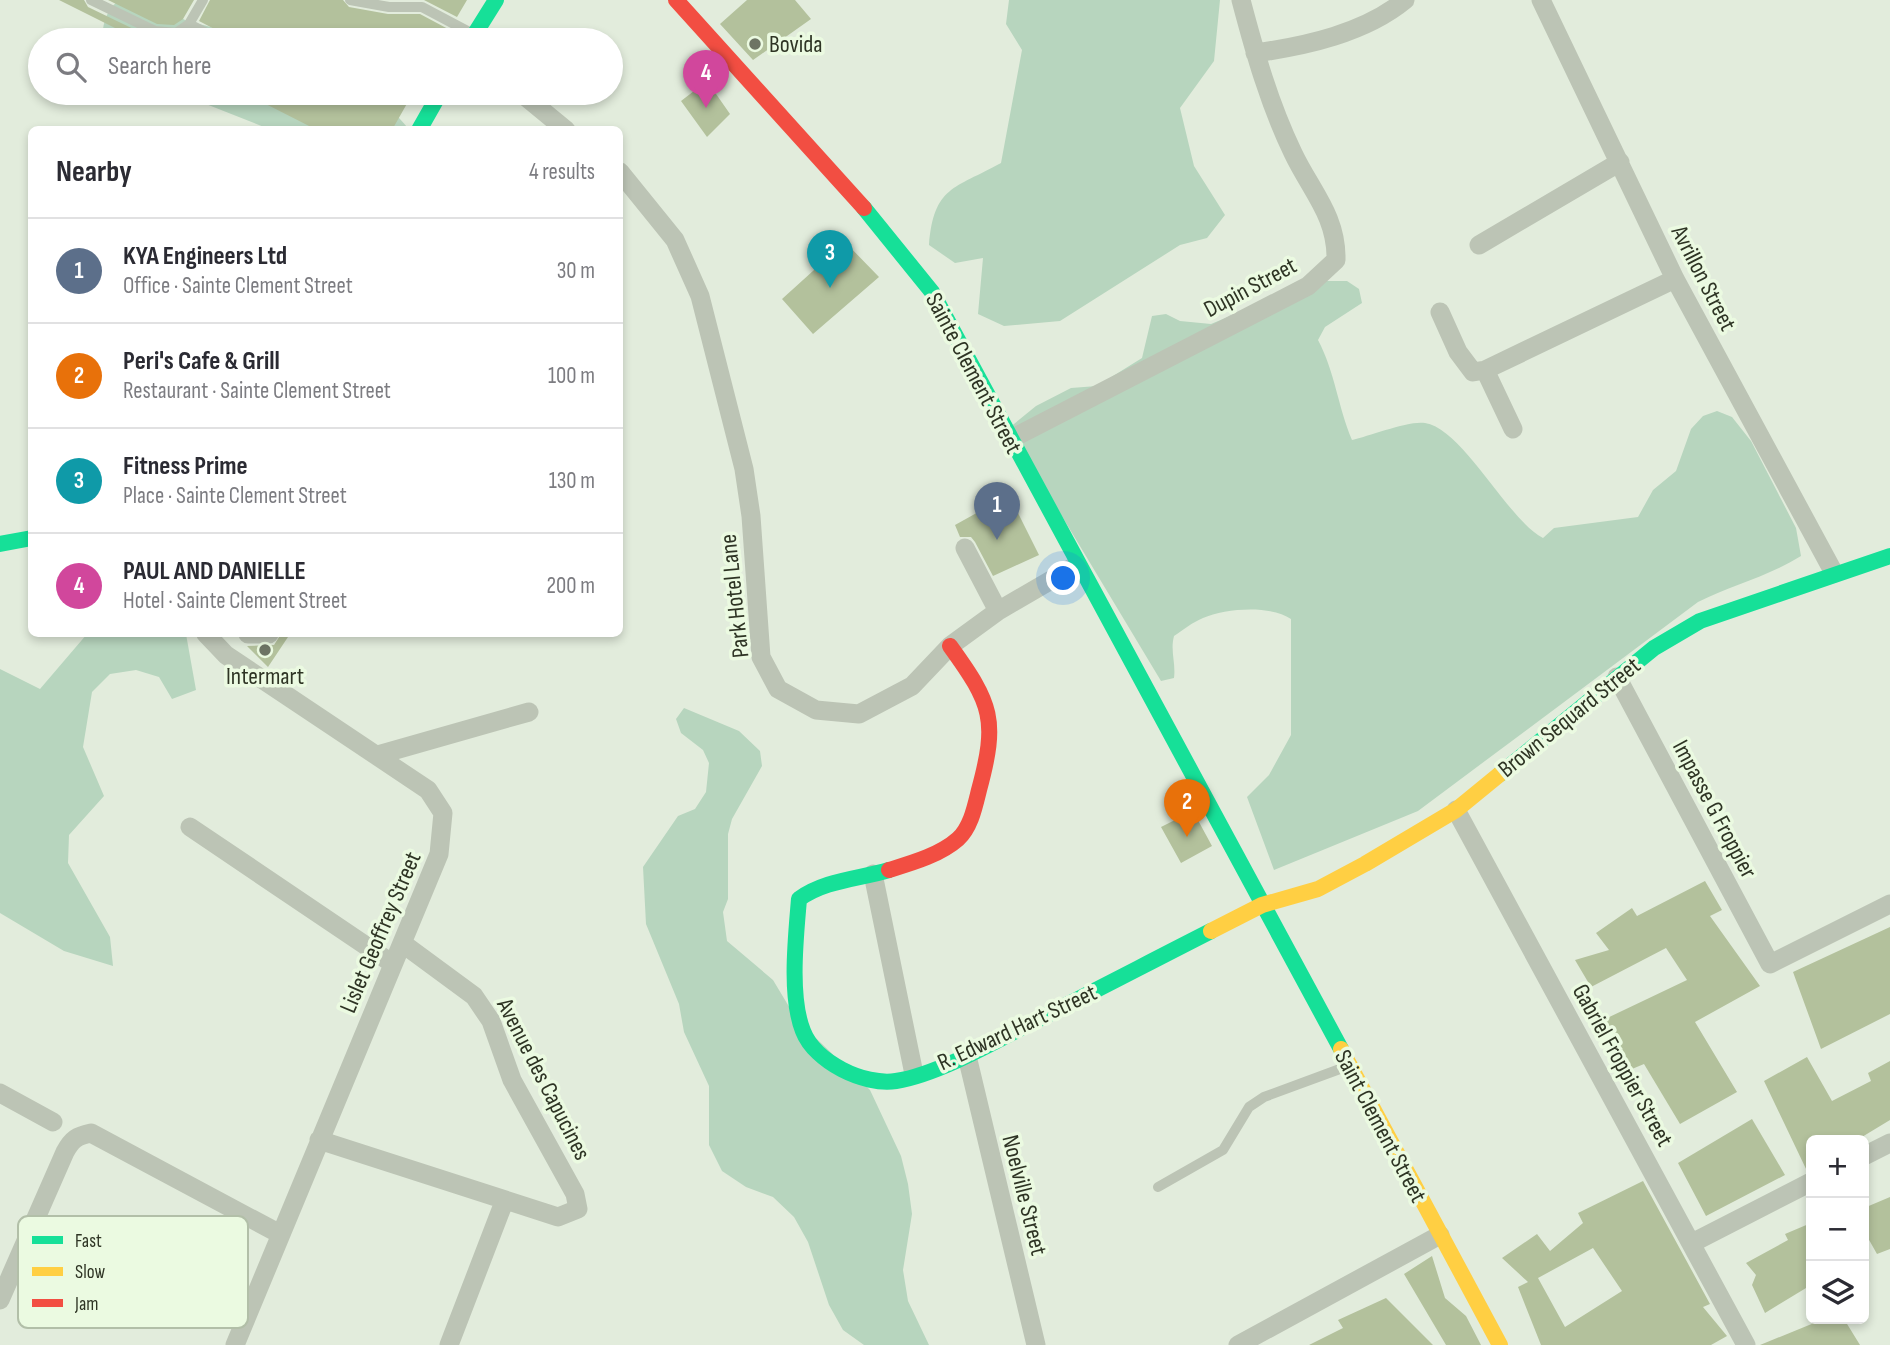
<!DOCTYPE html>
<meta charset="utf-8">
<style>
:root{--surface:#fff;--page:#f2f2f3;--text:#2b2b33;--muted:#7c7c81;--line:#e1e1e2;--accent:#db2777}
body{margin:0;font-family:"Sofia Sans Condensed",sans-serif;background:var(--page);color:var(--text)}
.controls{position:absolute;right:21px;bottom:21px;display:grid;overflow:hidden;border-radius:10px;box-shadow:0 4px 10px #0003}
.controls button{width:63px;height:63px;display:grid;place-items:center;padding:0;border:0;border-bottom:2px solid var(--line);background:var(--surface);color:var(--text);font:35px sans-serif}
.you{position:absolute;left:1064px;top:579px;width:24px;height:24px;margin:-18px;border:5px solid #fff;border-radius:50%;background:#1a73e8;box-shadow:0 0 0 10px #1a73e833}
.badge{display:grid;place-items:center;width:46px;height:46px;border-radius:50%;background:var(--accent);color:#fff;font-size:23px;font-weight:700}
.pin{position:absolute;translate:-50% -58px;filter:drop-shadow(0 2px 4px #0008)}
.pin::after{content:'';position:absolute;top:37px;width:24px;height:21px;background:inherit;clip-path:polygon(0 0,100% 0,50% 100%)}
.list{margin:0;padding:0;list-style:none}
h2{display:flex;justify-content:space-between;align-items:center;height:91px;margin:0;padding:0 28px;font-size:30px}
h2 small{font-size:23px;font-weight:400;color:var(--muted)}
.list li{display:grid;grid-template-columns:46px 1fr auto;gap:21px;align-items:center;box-sizing:border-box;height:105px;padding:0 28px;border-top:2px solid var(--line)}
.list b{display:block;font-size:26px;white-space:nowrap}
.list p{margin:0;font-size:23px;white-space:nowrap;color:var(--muted)}
.list em{font-size:23px;font-style:normal;color:var(--muted)}
.icon{flex:none;width:38px;height:38px;fill:none;stroke:currentColor;stroke-width:2;stroke-linecap:round;stroke-linejoin:round}
.map{position:relative;flex:none;width:1890px;height:1345px;overflow:hidden}
.search{position:absolute;background:var(--surface);box-shadow:0 4px 10px #0003;left:28px;top:28px;width:595px;height:77px;display:flex;align-items:center;gap:18px;box-sizing:border-box;padding:0 24px;border-radius:38px;color:var(--muted);font-size:26px}
.panel{position:absolute;background:var(--surface);box-shadow:0 4px 10px #0003;left:28px;top:126px;width:595px;height:511px;border-radius:10px}
.map>svg:first-child{display:block}
.green{fill:#b7d5be}
.building{fill:#b3c19c;fill-rule:evenodd}
.lines{fill:none;stroke-linecap:round;stroke-linejoin:round}
.lane{stroke:#bcc4b5;stroke-width:10}
.street{stroke:#bcc4b5;stroke-width:19}
.fast{stroke:#16e098;stroke-width:16}
.slow{stroke:#ffcf43;stroke-width:16}
.jam{stroke:#f24e42;stroke-width:16}
.poi-dot{fill:#6d7464;stroke:#ebfae1;stroke-width:2.5}
.labels{text-anchor:middle;stroke-width:7;stroke-linejoin:round;paint-order:stroke}
.poi-label{font-size:24px;fill:#2e3424;stroke:#ebfae1;text-anchor:start}
.street-label{font-size:24px;fill:#2e3424;stroke:#ebfae1}
.key{fill:#ebfae1;stroke:#b2bfa8;stroke-width:2}
.key-label{font-size:19px;fill:#2e3424}
</style>
<div class="map">
<svg width="1890" height="1345" viewBox="0 0 1890 1345">
<rect width="100%" height="100%" fill="#e2ecdc"/>
<path class="green" d="M 120,0 L 146,0 L 187,21 L 227,31 L 248,40 L 103,40 C 101,27 107,7 120,0 Z
M 1009,0 L 1220,0 L 1214,61 L 1180,108 L 1194,166 L 1225,215 L 1207,238 L 1180,245 L 1060,321 L 1004,326 L 978,314 L 983,258 L 955,263 L 929,245 C 934,186 954,189 1001,163 L 1022,50 L 1006,24 Z
M 178,93 L 358,93 C 383,98 393,111 409,129 L 269,129 Z
M 1315,281 L 1347,281 L 1359,289 L 1362,303 L 1325,327 L 1318,340 C 1335,372 1338,407 1352,440 C 1369,436 1410,420 1425,423 C 1463,429 1507,519 1543,538 L 1554,528 L 1638,517 L 1653,490 L 1676,471 L 1691,429 L 1703,416 L 1717,411 L 1732,417 L 1751,441 L 1796,528 L 1801,556 C 1769,576 1732,585 1698,602 L 1418,811 L 1274,870 L 1247,797 L 1269,775 L 1291,735 L 1291,619 C 1271,605 1226,608 1203,618 C 1193,622 1183,630 1174,636 C 1170,651 1176,663 1174,678 L 1161,681 L 1009,428 L 1036,406 L 1071,388 L 1097,386 L 1142,358 L 1152,316 L 1166,314 L 1180,321 L 1211,324 Z
M 87,634 L 186,634 L 196,690 L 172,699 L 159,677 L 136,670 L 110,674 L 92,692 L 83,747 L 104,796 L 69,835 L 68,863 L 110,937 L 113,966 L 64,951 L 0,913 L 0,669 L 40,689 Z
M 684,708 L 739,731 L 760,751 L 762,766 L 732,819 L 728,834 L 728,899 L 723,912 L 727,941 L 773,980 L 797,1020 L 870,1090 L 901,1156 L 908,1184 L 912,1214 L 903,1270 L 908,1301 L 929,1345 L 864,1345 L 843,1330 L 829,1305 L 808,1242 L 794,1217 L 773,1197 L 746,1187 L 722,1171 L 709,1145 L 709,1086 L 684,1032 L 679,1004 L 646,924 L 643,867 L 678,816 L 695,809 L 706,792 L 709,763 L 703,750 L 681,733 L 676,719 Z"/>
<path class="building" d="M 59,0 L 84,0 L 88,7 L 152,38 L 174,40 L 139,40 Z
M 108,0 L 194,0 L 183,19 L 174,25 L 157,24 Z
M 210,0 L 343,0 L 349,7 L 388,14 L 420,14 L 450,30 L 444,40 L 227,40 L 224,34 L 199,21 Z
M 424,0 L 467,0 L 457,17 Z
M 747,0 L 795,0 L 811,19 L 753,60 L 720,24 Z
M 190,33 L 204,40 L 177,40 Z
M 707,81 L 730,114 L 707,137 L 681,101 Z
M 244,93 L 413,93 L 392,130 L 317,130 Z
M 845,242 L 879,277 L 813,334 L 782,299 Z
M 1009,495 L 1039,555 L 993,576 L 975,542 L 971,537 L 960,537 L 955,525 Z
M 281,634 L 290,634 L 268,667 L 247,646 L 274,645 Z
M 1193,811 L 1212,846 L 1181,863 L 1161,827 Z
M 1705,881 L 1722,910 L 1710,916 L 1760,986 L 1695,1022 L 1737,1092 L 1680,1124 L 1644,1064 L 1632,1069 L 1603,1020 L 1687,980 L 1666,948 L 1591,987 L 1575,960 L 1609,950 L 1596,933 L 1632,908 L 1637,916 Z
M 1890,927 L 1890,1014 L 1821,1049 L 1793,972 Z
M 1807,1057 L 1832,1101 L 1871,1081 L 1868,1073 L 1890,1061 L 1890,1120 L 1857,1140 L 1811,1140 L 1811,1170 L 1807,1171 L 1764,1081 Z
M 1752,1119 L 1785,1175 L 1706,1216 L 1678,1163 Z
M 1643,1181 L 1710,1304 L 1703,1307 L 1727,1336 L 1711,1345 L 1541,1345 L 1518,1287 L 1528,1282 L 1502,1258 L 1537,1234 L 1550,1251 L 1583,1223 L 1578,1213 ZM 1593,1248 L 1622,1291 L 1565,1327 L 1538,1278 Z
M 1890,1197 L 1890,1249 L 1877,1254 L 1864,1231 L 1864,1208 Z
M 1811,1223 L 1811,1285 L 1765,1313 L 1752,1285 L 1756,1275 L 1746,1263 L 1788,1240 L 1785,1234 Z
M 1432,1256 L 1445,1298 L 1466,1316 L 1481,1345 L 1446,1345 L 1404,1274 Z
M 1386,1298 L 1433,1345 L 1309,1345 L 1343,1328 L 1338,1320 Z
M 1812,1319 L 1844,1319 L 1860,1345 L 1760,1345 L 1814,1323 Z"/>
<g class="lines">
<path class="lane" d="M 91,0 L 155,31 L 176,33 L 189,24 L 203,0
M 350,0 L 389,7 L 422,7 L 473,34
M 189,24 L 220,40
M 1158,1187 L 1223,1150 L 1249,1107 L 1264,1097 L 1348,1066"/>
<path class="street" d="M 1541,0 L 1675,279 L 1834,573
M 1255,53 C 1306,46 1365,33 1405,0
M 521,93 L 566,130
M 620,172 L 675,240 L 700,296 L 744,469 L 751,516 L 761,657 L 778,689 L 816,710 L 859,714 L 912,686 L 950,646 L 998,611 L 1077,565
M 1479,245 L 1620,162
M 1440,312 L 1458,352 L 1473,372 L 1485,370 L 1675,279
M 1485,370 L 1513,429
M 1009,440 L 1308,286 L 1336,260 C 1337,216 1311,191 1293,153 C 1269,103 1255,53 1241,0
M 965,548 L 998,611
M 206,634 L 226,655 L 428,790 L 443,813 L 439,854 L 235,1345
M 248,634 L 269,634
M 1617,677 L 1770,964 L 1890,904
M 378,755 L 529,712
M 1456,810 L 1746,1345
M 190,827 L 393,964
M 873,874 L 914,1074
M 967,1056 L 1036,1345
M 0,1093 L 53,1122
M 319,1140 L 558,1217 L 578,1209 L 575,1194 L 512,1080 L 491,1021 L 474,996 L 402,943
M 1864,1156 L 1890,1143
M 1692,1243 L 1811,1182
M 0,1300 L 65,1152 C 72,1139 77,1136 91,1133 L 280,1234
M 449,1345 L 504,1202
M 1238,1345 L 1440,1235"/>
<path class="fast" d="M 471,40 L 496,0
M 419,130 L 440,93
M 864,208 L 932,292 L 1341,1049
M 0,544 L 32,538
M 1500,774 L 1654,648 L 1700,621 L 1890,556
M 889,870 C 859,879 825,880 799,899 C 796,936 789,996 803,1031 C 815,1062 864,1086 896,1081 C 935,1075 991,1044 1027,1025 C 1089,994 1150,962 1211,931"/>
<path class="slow" d="M 1211,931 L 1262,905 L 1318,889 L 1365,864 L 1456,810 L 1500,774
M 1341,1049 L 1500,1345"/>
<path class="jam" d="M 676,0 L 864,208
M 889,870 C 912,863 940,855 958,839 C 971,827 975,806 979,790 C 998,720 992,704 950,646"/>
</g>
<g class="poi-dot">
<circle cx="755" cy="44" r="7"/>
<circle cx="265" cy="650" r="7"/>
</g>
<g class="labels">
<g class="poi-label">
<text x="769" y="52">Bovida</text>
<text x="265" y="684" text-anchor="middle">Intermart</text>
</g>
<g class="street-label">
<text transform="translate(1704 278) rotate(63)" y="8">Avrillon Street</text>
<text transform="translate(1250 287) rotate(-28)" y="8">Dupin Street</text>
<text transform="translate(974 373) rotate(62)" y="8">Sainte Clement Street</text>
<text transform="translate(734 596) rotate(-96)" y="8">Park Hotel Lane</text>
<text transform="translate(1569 717) rotate(-39)" y="8">Brown Sequard Street</text>
<text transform="translate(1715 809) rotate(62)" y="8">Impasse G Froppier</text>
<text transform="translate(380 932) rotate(-67)" y="8">Lislet Geoffrey Street</text>
<text transform="translate(1017 1027) rotate(-25)" y="8">R. Edward Hart Street</text>
<text transform="translate(1623 1065) rotate(61)" y="8">Gabriel Froppier Street</text>
<text transform="translate(544 1079) rotate(63)" y="8">Avenue des Capucines</text>
<text transform="translate(1381 1126) rotate(62)" y="8">Saint Clement Street</text>
<text transform="translate(1025 1195) rotate(76)" y="8">Noelville Street</text>
</g>
</g>
<rect x="18" y="1216" width="230" height="112" rx="10" class="key"/>
<rect x="32" y="1236" width="31" height="8" fill="#16e098"/>
<rect x="32" y="1267" width="31" height="9" fill="#ffcf43"/>
<rect x="32" y="1299" width="31" height="8" fill="#f24e42"/>
<g class="key-label">
<text x="75" y="1247">Fast</text>
<text x="75" y="1278">Slow</text>
<text x="75" y="1310">Jam</text>
</g>
</svg>
<div class="controls">
<button>+</button>
<button>−</button>
<button><svg class="icon" aria-label="layers" viewBox="0 0 24 24"><path d="M12 4l9 5-9 5-9-5zM3 14l9 5 9-5"/></svg></button>
</div>
<div class="you"></div>
<div class="pin badge" style="left:997px;top:540px;background:#5c6f8a">1</div>
<div class="pin badge" style="left:1187px;top:837px;background:#e8710a">2</div>
<div class="pin badge" style="left:830px;top:288px;background:#0f9aa8">3</div>
<div class="pin badge" style="left:706px;top:108px;background:#d1479c">4</div>
<div class="search"><svg class="icon" aria-label="search" viewBox="0 0 24 24"><circle cx="10" cy="10" r="6"/><path d="M15 15l6 6"/></svg>Search here</div>
<section class="panel">
<h2>Nearby<small>4 results</small></h2>
<ul class="list">
<li><span class="badge" style="background:#5c6f8a">1</span><div><b>KYA Engineers Ltd</b><p>Office · Sainte Clement Street</p></div><em>30 m</em></li>
<li><span class="badge" style="background:#e8710a">2</span><div><b>Peri's Cafe &amp; Grill</b><p>Restaurant · Sainte Clement Street</p></div><em>100 m</em></li>
<li><span class="badge" style="background:#0f9aa8">3</span><div><b>Fitness Prime</b><p>Place · Sainte Clement Street</p></div><em>130 m</em></li>
<li><span class="badge" style="background:#d1479c">4</span><div><b>PAUL AND DANIELLE</b><p>Hotel · Sainte Clement Street</p></div><em>200 m</em></li>
</ul>
</section>
</div>
